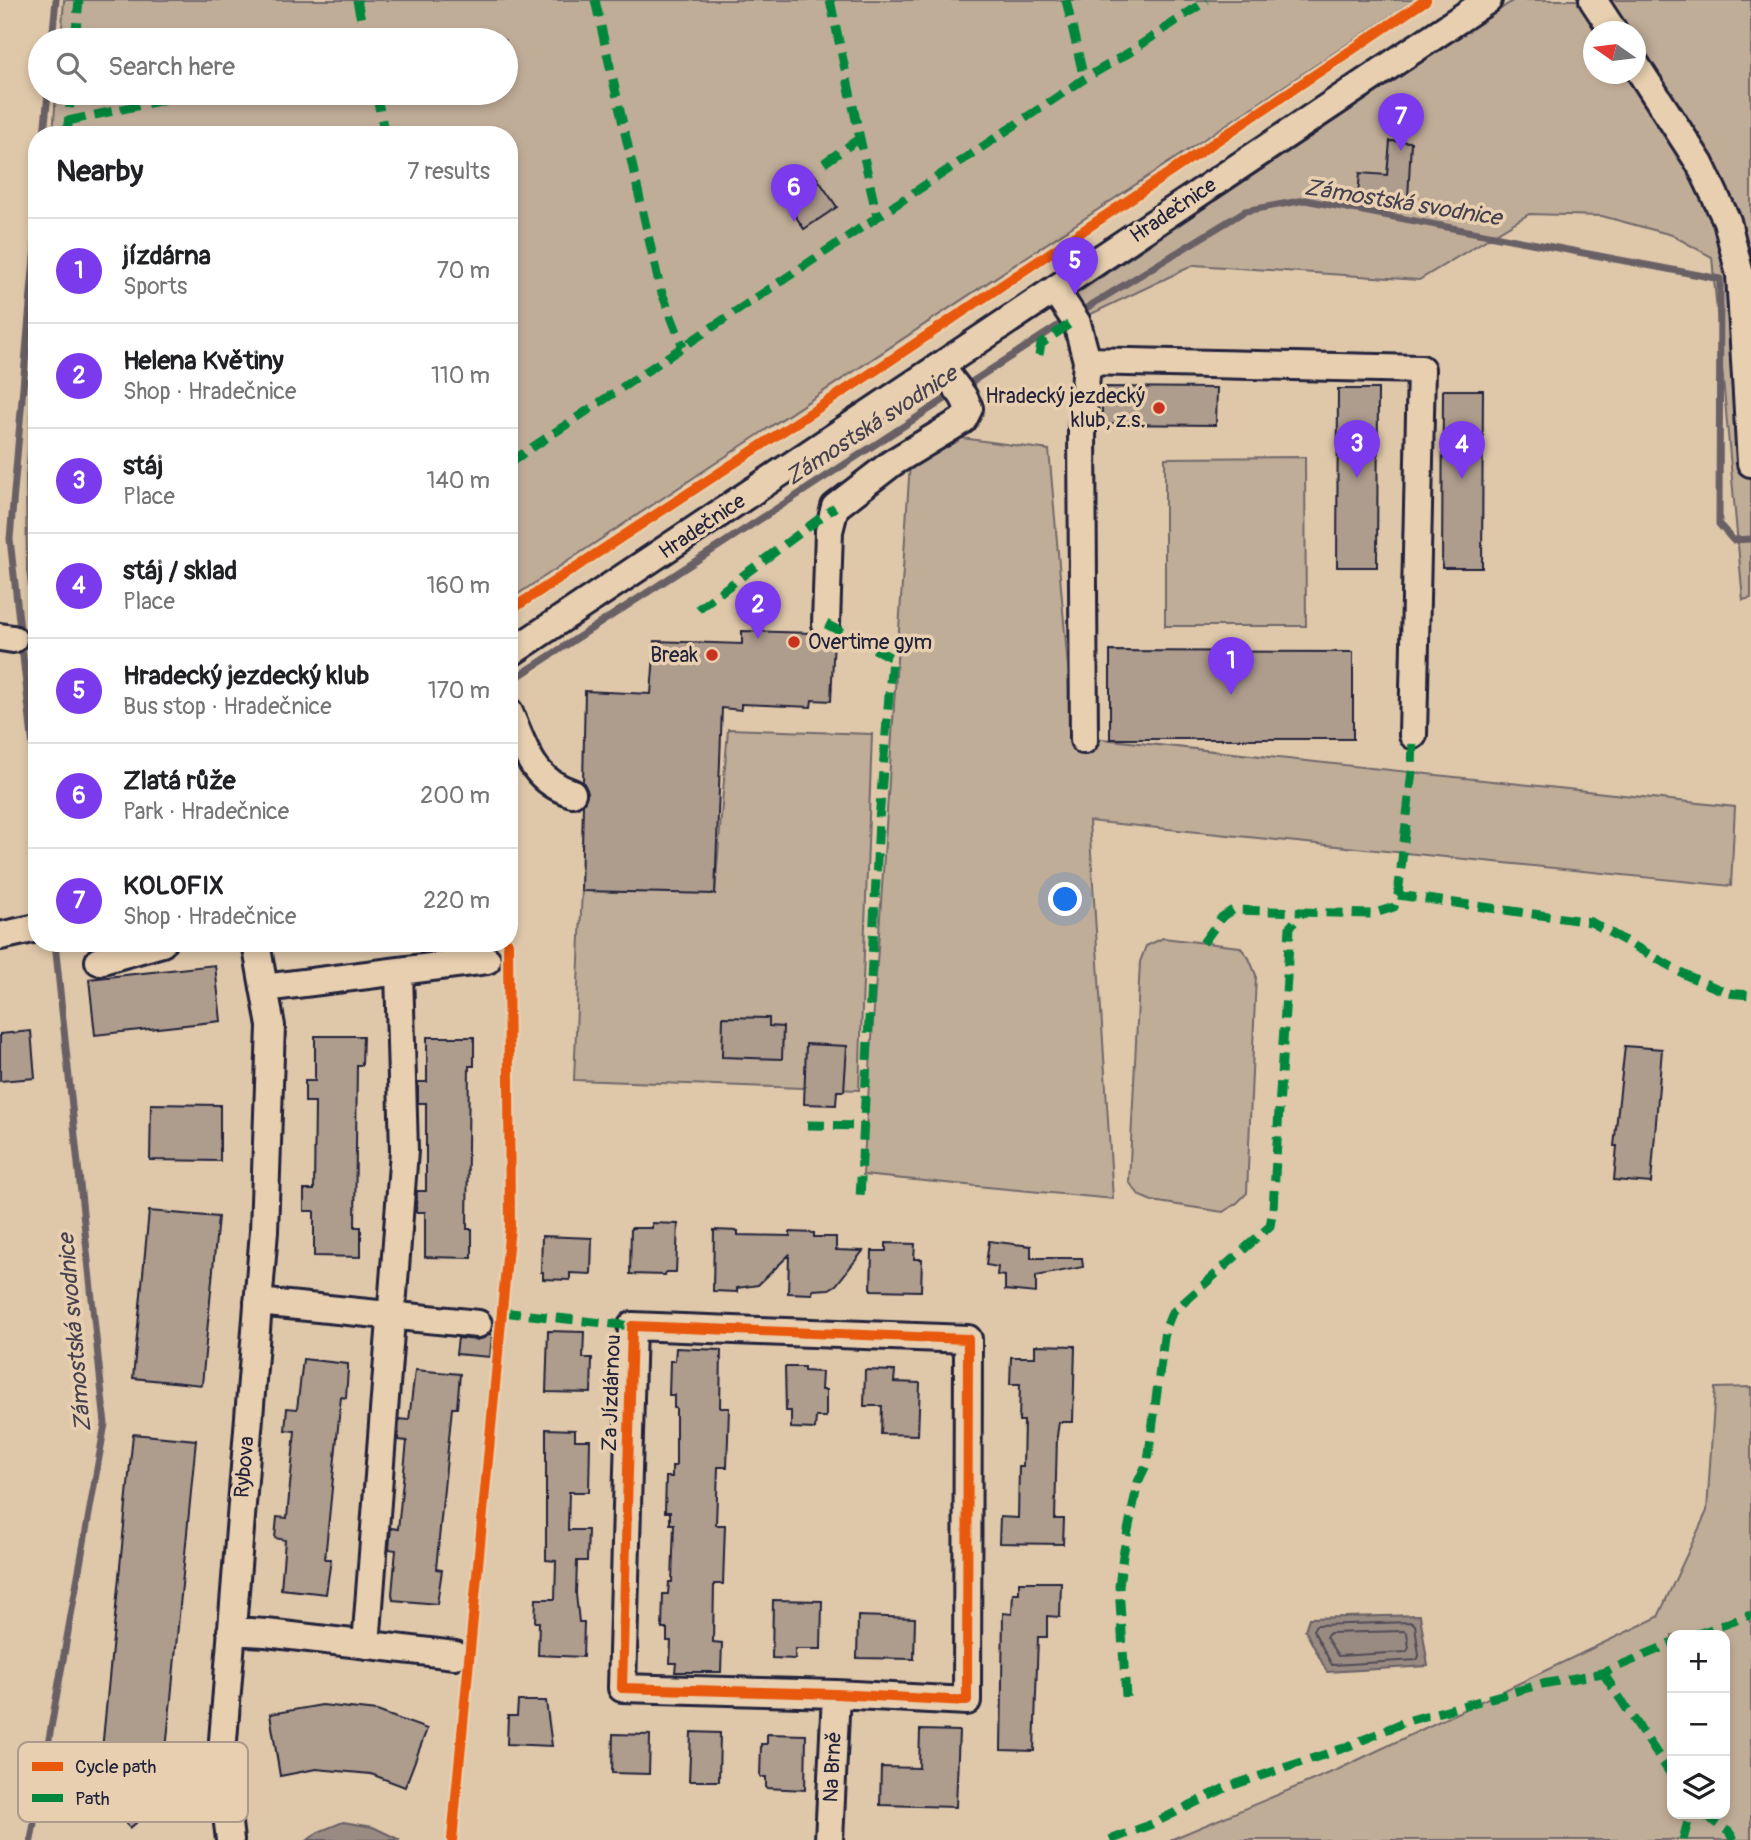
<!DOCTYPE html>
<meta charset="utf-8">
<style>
:root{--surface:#fff;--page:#f6f6f6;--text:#202124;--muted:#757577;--line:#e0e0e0;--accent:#7c3aed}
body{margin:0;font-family:Pangolin,sans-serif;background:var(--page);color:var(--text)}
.controls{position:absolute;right:21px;bottom:21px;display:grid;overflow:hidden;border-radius:14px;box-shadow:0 4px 10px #0003}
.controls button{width:63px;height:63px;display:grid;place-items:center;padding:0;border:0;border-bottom:2px solid var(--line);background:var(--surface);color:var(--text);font:35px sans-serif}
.compass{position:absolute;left:1583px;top:21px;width:63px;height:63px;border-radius:50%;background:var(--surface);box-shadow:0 4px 10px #0003;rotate:284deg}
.you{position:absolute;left:1066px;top:900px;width:24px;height:24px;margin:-18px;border:5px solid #fff;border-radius:50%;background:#1a73e8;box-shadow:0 0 0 10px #1a73e833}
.badge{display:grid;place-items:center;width:46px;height:46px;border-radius:50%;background:var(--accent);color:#fff;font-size:23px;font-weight:700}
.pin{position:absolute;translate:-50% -58px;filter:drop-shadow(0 2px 4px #0008)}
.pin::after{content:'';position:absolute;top:37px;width:24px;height:21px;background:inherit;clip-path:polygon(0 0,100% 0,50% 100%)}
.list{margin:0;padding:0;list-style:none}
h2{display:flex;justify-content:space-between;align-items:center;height:91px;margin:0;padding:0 28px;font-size:30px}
h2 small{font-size:23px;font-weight:400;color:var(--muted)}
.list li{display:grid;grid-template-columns:46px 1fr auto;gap:21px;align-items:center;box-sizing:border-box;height:105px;padding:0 28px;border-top:2px solid var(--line)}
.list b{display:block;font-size:26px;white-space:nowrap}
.list p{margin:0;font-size:23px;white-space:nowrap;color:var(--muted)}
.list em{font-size:23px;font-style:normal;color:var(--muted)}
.icon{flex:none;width:38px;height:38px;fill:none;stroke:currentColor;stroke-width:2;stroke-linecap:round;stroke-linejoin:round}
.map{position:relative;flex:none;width:1751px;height:1840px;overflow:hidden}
.search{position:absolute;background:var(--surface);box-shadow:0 4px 10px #0003;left:28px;top:28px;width:490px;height:77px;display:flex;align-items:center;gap:18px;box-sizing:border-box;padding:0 24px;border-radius:38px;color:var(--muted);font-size:26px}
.panel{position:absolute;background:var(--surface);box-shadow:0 4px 10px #0003;left:28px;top:126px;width:490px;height:826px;border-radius:28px}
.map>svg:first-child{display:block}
.green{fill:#c0ad98;stroke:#71686a;stroke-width:2;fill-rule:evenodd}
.water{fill:#998a82;stroke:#696066;stroke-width:2}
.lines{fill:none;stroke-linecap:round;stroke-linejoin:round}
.shore{stroke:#524c57;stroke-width:2}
.stream{stroke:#696066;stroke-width:7}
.building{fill:#ae9c8d;stroke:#22223b;stroke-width:2}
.minor-casing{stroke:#22223b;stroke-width:32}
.minor{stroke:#e7cfaf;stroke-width:26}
.quiet{stroke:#00873e;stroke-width:9;stroke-dasharray:18 9;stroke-linecap:butt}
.cycleway-casing{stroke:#e7cfaf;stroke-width:15}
.cycleway{stroke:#e8590c;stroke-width:10}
.poi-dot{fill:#c8321e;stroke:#e7cfaf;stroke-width:2.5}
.labels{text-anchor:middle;stroke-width:7;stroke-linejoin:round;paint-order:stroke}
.street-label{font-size:21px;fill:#22223b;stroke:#e7cfaf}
.poi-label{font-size:21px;fill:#22223b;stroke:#e7cfaf;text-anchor:end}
.water-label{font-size:23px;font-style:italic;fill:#464150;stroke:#e7cfaf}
.key{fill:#e7cfaf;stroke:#ac9b8c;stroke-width:2}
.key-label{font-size:19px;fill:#22223b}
</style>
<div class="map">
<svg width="1751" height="1840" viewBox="0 0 1751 1840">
<rect width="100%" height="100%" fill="#dfc8aa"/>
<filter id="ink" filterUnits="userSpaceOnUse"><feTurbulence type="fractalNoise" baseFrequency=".0143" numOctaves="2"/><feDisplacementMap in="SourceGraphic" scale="14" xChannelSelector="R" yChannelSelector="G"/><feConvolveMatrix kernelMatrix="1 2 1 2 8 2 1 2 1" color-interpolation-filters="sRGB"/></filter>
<g filter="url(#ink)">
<path class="green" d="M 64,0 L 1414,0 L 509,600 L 509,135 L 53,135 L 56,93 L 506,93 L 506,40 L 61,40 Z
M 1514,0 L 1751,0 L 1751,598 L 1743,600 L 1712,257 L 1672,235 L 1602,216 L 1529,214 L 1419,280 L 1194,265 L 1087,316 L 1075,295 ZM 1594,32 L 1636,32 L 1636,74 L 1594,74 Z
M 37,345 L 37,656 L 27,570 L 26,477 Z
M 954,437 L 1049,450 L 1074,736 L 1735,807 L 1731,886 L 1089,821 L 1113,1199 L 863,1175 L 910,463 Z
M 1305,457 L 1306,626 L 1165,626 L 1165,458 Z
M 728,729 L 872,734 L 859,1090 L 574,1080 L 582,889 L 715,893 Z
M 1163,938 L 1240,947 L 1249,958 L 1256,975 L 1247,1193 L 1237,1203 L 1223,1212 L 1152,1201 L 1140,1196 L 1129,1182 L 1140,962 L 1146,946 Z
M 1751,1387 L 1751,1840 L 1170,1840 L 1339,1769 L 1658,1617 L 1707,1511 L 1715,1388 ZM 1725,1635 L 1725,1814 L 1672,1814 L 1672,1635 Z"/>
<path class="water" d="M 1420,1615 L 1428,1666 L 1327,1672 L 1305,1630 L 1309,1618 Z
M 343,1822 L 373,1827 L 400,1840 L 308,1840 L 318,1832 Z"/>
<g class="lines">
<path class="shore" d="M 1412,1622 L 1415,1625 L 1419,1656 L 1417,1660 L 1332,1665 L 1313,1630 L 1316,1625 Z
M 1404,1631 L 1407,1633 L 1409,1648 L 1406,1652 L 1338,1656 L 1326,1637 L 1330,1633 Z"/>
<path class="stream" d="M 52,40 L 56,0
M 44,135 L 48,93
M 37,223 L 10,539 L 37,783
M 511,681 L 1070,318 L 1245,211 L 1305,200 L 1720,279 L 1719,524 L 1733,540 L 1751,539
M 31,1840 L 105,1424 L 55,943"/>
</g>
<path class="building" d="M 1390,141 L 1411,142 L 1408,199 L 1358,195 L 1360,173 L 1387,175 Z
M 815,175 L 837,207 L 804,229 L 783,197 Z
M 1102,387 L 1217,388 L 1216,425 L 1102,424 Z
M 1338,389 L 1378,389 L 1377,567 L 1337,567 Z
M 1443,390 L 1483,390 L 1482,568 L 1442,568 Z
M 742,631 L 813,633 L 825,640 L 834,638 L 831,701 L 812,700 L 811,707 L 741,704 L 741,710 L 722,708 L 715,894 L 581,891 L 583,804 L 588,792 L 583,782 L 585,691 L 651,694 L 655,641 L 742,644 Z
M 1110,651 L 1353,652 L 1353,739 L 1110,739 Z
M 215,965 L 221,1021 L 95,1035 L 89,979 Z
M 723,1017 L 769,1018 L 769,1026 L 783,1027 L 782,1059 L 722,1057 Z
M 31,1031 L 35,1078 L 0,1081 L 0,1034 Z
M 315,1036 L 363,1036 L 362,1065 L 357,1065 L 355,1227 L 361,1227 L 361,1257 L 314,1256 L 314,1211 L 304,1211 L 304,1190 L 314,1190 L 315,1102 L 305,1102 L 305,1081 L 315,1081 Z
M 427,1037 L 474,1037 L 474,1066 L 469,1066 L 467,1229 L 472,1229 L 472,1258 L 425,1257 L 425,1212 L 416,1212 L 417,1191 L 426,1191 L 426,1103 L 418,1103 L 418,1082 L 427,1082 Z
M 806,1044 L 847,1046 L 844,1091 L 837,1091 L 836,1105 L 804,1104 Z
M 1625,1046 L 1662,1049 L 1651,1183 L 1614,1180 L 1617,1146 L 1614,1146 Z
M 151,1104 L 220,1105 L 220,1161 L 150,1160 Z
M 149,1211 L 218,1217 L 202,1385 L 133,1378 Z
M 652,1223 L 678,1224 L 676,1272 L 666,1272 L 665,1275 L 630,1274 L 631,1228 L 652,1228 Z
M 714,1230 L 738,1231 L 738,1235 L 790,1236 L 790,1232 L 814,1233 L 814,1237 L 836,1237 L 836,1250 L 863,1251 L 836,1285 L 829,1289 L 813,1290 L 812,1294 L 788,1293 L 789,1255 L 758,1285 L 737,1288 L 737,1292 L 713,1291 Z
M 542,1236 L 592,1238 L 591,1274 L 570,1273 L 570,1280 L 543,1279 L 543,1272 L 541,1272 Z
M 989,1241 L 1031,1246 L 1031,1258 L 1082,1258 L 1083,1267 L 1036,1276 L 1036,1293 L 1005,1290 L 1005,1276 L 997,1275 L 998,1267 L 986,1265 Z
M 886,1243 L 915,1244 L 914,1259 L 922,1259 L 921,1291 L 871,1290 L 872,1251 L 886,1251 Z
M 548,1331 L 584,1332 L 583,1358 L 592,1358 L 591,1393 L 546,1392 Z
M 489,1334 L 492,1335 L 490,1357 L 456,1354 L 458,1338 L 477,1340 Z
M 1035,1345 L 1075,1346 L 1073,1422 L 1059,1422 L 1057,1436 L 1055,1519 L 1064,1519 L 1063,1544 L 999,1543 L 1000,1517 L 1018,1518 L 1019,1467 L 1023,1467 L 1024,1421 L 1019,1421 L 1020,1384 L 1010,1384 L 1011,1357 L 1035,1357 Z
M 676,1348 L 721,1350 L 720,1408 L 729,1408 L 728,1438 L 727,1467 L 718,1467 L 716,1525 L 725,1525 L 723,1584 L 714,1584 L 713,1642 L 722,1643 L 721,1672 L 675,1672 L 676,1663 L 670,1663 L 671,1641 L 667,1641 L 667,1629 L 662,1629 L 663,1594 L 668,1594 L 669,1582 L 672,1582 L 674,1524 L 670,1524 L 670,1512 L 665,1512 L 666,1477 L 672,1477 L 672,1466 L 676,1466 L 676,1408 L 674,1408 L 674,1395 L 669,1395 L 670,1361 L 675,1361 Z
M 303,1359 L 348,1364 L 348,1369 L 346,1398 L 341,1397 L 325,1559 L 331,1559 L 326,1594 L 281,1589 L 285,1540 L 275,1538 L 277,1517 L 287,1518 L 295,1431 L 285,1430 L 287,1408 L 297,1409 Z
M 785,1367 L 804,1367 L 804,1371 L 822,1372 L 821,1390 L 826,1390 L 826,1417 L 816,1417 L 815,1429 L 791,1428 L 791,1411 L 786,1411 Z
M 415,1370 L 460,1374 L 457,1408 L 452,1408 L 436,1569 L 442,1570 L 437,1604 L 393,1600 L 392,1594 L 396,1550 L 389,1549 L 391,1528 L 398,1529 L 407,1441 L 398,1440 L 399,1419 L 409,1420 Z
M 865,1370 L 895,1371 L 894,1382 L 920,1383 L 918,1435 L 881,1434 L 882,1406 L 864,1406 Z
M 546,1429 L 575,1430 L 575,1440 L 590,1440 L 589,1492 L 569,1492 L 568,1530 L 588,1530 L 587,1561 L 577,1561 L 576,1594 L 579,1622 L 584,1622 L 583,1657 L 538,1655 L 539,1622 L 535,1622 L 536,1599 L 555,1599 L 556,1561 L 546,1560 Z
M 133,1434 L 196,1440 L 161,1802 L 130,1828 L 117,1813 L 96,1811 Z
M 1019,1582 L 1061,1582 L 1060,1617 L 1047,1616 L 1047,1637 L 1038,1637 L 1034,1751 L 1001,1750 L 1003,1613 L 1012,1614 L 1013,1593 L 1019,1593 Z
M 773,1600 L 822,1601 L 821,1649 L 795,1649 L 795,1659 L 772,1658 Z
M 858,1616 L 915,1618 L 914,1659 L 857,1658 Z
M 518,1701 L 546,1701 L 552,1746 L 507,1744 L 508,1716 L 517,1716 Z
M 322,1705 L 377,1711 L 427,1729 L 405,1787 L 371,1774 L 316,1769 L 280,1776 L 270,1714 Z
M 920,1730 L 959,1731 L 956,1807 L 880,1805 L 881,1767 L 919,1768 Z
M 691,1732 L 720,1733 L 719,1781 L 689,1781 Z
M 613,1734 L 650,1735 L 649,1774 L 612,1773 Z
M 767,1734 L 806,1735 L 805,1790 L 766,1788 L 766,1777 L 760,1777 L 761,1744 L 767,1744 Z"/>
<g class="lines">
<g class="minor-casing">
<path id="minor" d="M 1593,0 L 1614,32
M 1636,65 L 1700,164 L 1727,221 L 1740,275 L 1751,463
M 1055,290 L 1077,323 L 1087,361 L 1421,369 L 1413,735
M 826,624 L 829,531 L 835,507 L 892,463 L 963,420 L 969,408 L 963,396 L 941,367
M 0,637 L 13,639
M 509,654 L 1488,0
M 509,712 C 525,748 531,780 572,793
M 1084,740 L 1082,430 L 1087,361
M 0,936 L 37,928
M 99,961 L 162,943
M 264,988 L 487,960
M 258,1302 L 478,1324
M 632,1326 L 968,1339 L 967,1701 L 836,1694 L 622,1688 Z
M 231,1631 L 266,1633 L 455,1655
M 366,1645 L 404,1151 L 399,971
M 230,1840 L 221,1765 L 264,1231 L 271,1026 L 256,943
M 829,1840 L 836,1694"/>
</g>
<use href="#minor" class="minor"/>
<path class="quiet" d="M 357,0 L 365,40
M 595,0 L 660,288 L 683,347
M 830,0 L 877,217
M 1066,0 L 1084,79
M 75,40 L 79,0
M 376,93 L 385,135
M 68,121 L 195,93
M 67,135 L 71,93
M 824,163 L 860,138
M 1039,355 L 1041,344 L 1075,320
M 509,463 L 1084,79 L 1130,52 L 1207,0
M 698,609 L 835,507
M 826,624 L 892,658 L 879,820 L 860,1199
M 1398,895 L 1591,922 L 1688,976 L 1728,993 L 1751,995
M 1203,943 L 1222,917 L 1233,910 L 1303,912
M 807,1125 L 863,1126
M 502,1312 L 632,1326
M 1695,1635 L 1751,1615
M 1603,1673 L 1672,1776
M 1126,1697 L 1119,1586 L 1123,1555 L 1138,1482 L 1148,1461 L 1165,1330 L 1172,1313 L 1270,1226 L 1273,1209 L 1290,927 L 1303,912 L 1372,914 L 1394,907 L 1398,895 L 1412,771 L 1413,735
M 1703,1814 L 1729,1832 L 1734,1840
M 1110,1840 L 1152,1824 L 1227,1787 L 1344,1748 L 1407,1721 L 1542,1684 L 1603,1673 L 1672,1643
M 1683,1840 L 1690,1814"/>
<g class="cycleway-casing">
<path id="cycleway" d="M 509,611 L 879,368 L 1426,0
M 632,1326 L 968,1339 L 967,1701 L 836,1694 L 622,1688 Z
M 452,1840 L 510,1226 L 508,943"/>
</g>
<use href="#cycleway" class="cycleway"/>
</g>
</g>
<g class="poi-dot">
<circle cx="1159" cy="408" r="7"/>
<circle cx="794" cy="642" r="7"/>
<circle cx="712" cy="655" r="7"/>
</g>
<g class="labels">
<g class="street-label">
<text transform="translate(1173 210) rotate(-34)" y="7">Hradečnice</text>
<text transform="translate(702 526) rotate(-34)" y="7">Hradečnice</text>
<text transform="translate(611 1393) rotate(-88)" y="7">Za Jízdárnou</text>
<text transform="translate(244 1467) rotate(-85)" y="7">Rybova</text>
<text transform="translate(832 1767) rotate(-87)" y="7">Na Brně</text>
</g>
<g class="poi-label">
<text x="1145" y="403">Hradecký jezdecký<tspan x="1145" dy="24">klub, z.s.</tspan></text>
<text x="808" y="649" text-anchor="start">Overtime gym</text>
<text x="698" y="662">Break</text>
</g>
<g class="water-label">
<text transform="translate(1403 202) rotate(9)" y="8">Zámostská svodnice</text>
<text transform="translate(871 425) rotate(-33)" y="8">Zámostská svodnice</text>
<text transform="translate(74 1333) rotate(-95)" y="8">Zámostská svodnice</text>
</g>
</g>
<rect x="18" y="1742" width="230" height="80" rx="10" class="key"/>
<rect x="32" y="1762" width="31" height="9" fill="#e8590c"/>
<rect x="32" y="1794" width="31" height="8" fill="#00873e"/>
<g class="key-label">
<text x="75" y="1773">Cycle path</text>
<text x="75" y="1805">Path</text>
</g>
</svg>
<div class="controls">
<button>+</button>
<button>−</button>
<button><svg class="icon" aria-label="layers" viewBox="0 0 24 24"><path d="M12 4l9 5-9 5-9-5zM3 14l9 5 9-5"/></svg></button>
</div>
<svg class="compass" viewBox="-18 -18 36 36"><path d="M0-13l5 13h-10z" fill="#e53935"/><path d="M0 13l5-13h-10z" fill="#757577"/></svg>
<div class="you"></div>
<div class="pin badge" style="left:1231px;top:695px">1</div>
<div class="pin badge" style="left:758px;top:639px">2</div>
<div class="pin badge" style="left:1357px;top:478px">3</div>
<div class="pin badge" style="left:1462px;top:479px">4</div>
<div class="pin badge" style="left:1075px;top:295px">5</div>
<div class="pin badge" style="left:794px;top:222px">6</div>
<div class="pin badge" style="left:1401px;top:151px">7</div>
<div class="search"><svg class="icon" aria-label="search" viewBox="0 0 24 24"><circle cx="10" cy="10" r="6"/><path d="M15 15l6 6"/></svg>Search here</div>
<section class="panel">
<h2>Nearby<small>7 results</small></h2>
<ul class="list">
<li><span class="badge">1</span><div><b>jízdárna</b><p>Sports</p></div><em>70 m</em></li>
<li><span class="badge">2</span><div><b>Helena Květiny</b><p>Shop · Hradečnice</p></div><em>110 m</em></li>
<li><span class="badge">3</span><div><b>stáj</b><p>Place</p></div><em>140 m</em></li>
<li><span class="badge">4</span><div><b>stáj / sklad</b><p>Place</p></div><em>160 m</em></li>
<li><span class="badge">5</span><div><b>Hradecký jezdecký klub</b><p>Bus stop · Hradečnice</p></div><em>170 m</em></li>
<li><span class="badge">6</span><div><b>Zlatá růže</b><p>Park · Hradečnice</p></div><em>200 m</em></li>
<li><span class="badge">7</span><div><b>KOLOFIX</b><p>Shop · Hradečnice</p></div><em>220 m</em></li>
</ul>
</section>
</div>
